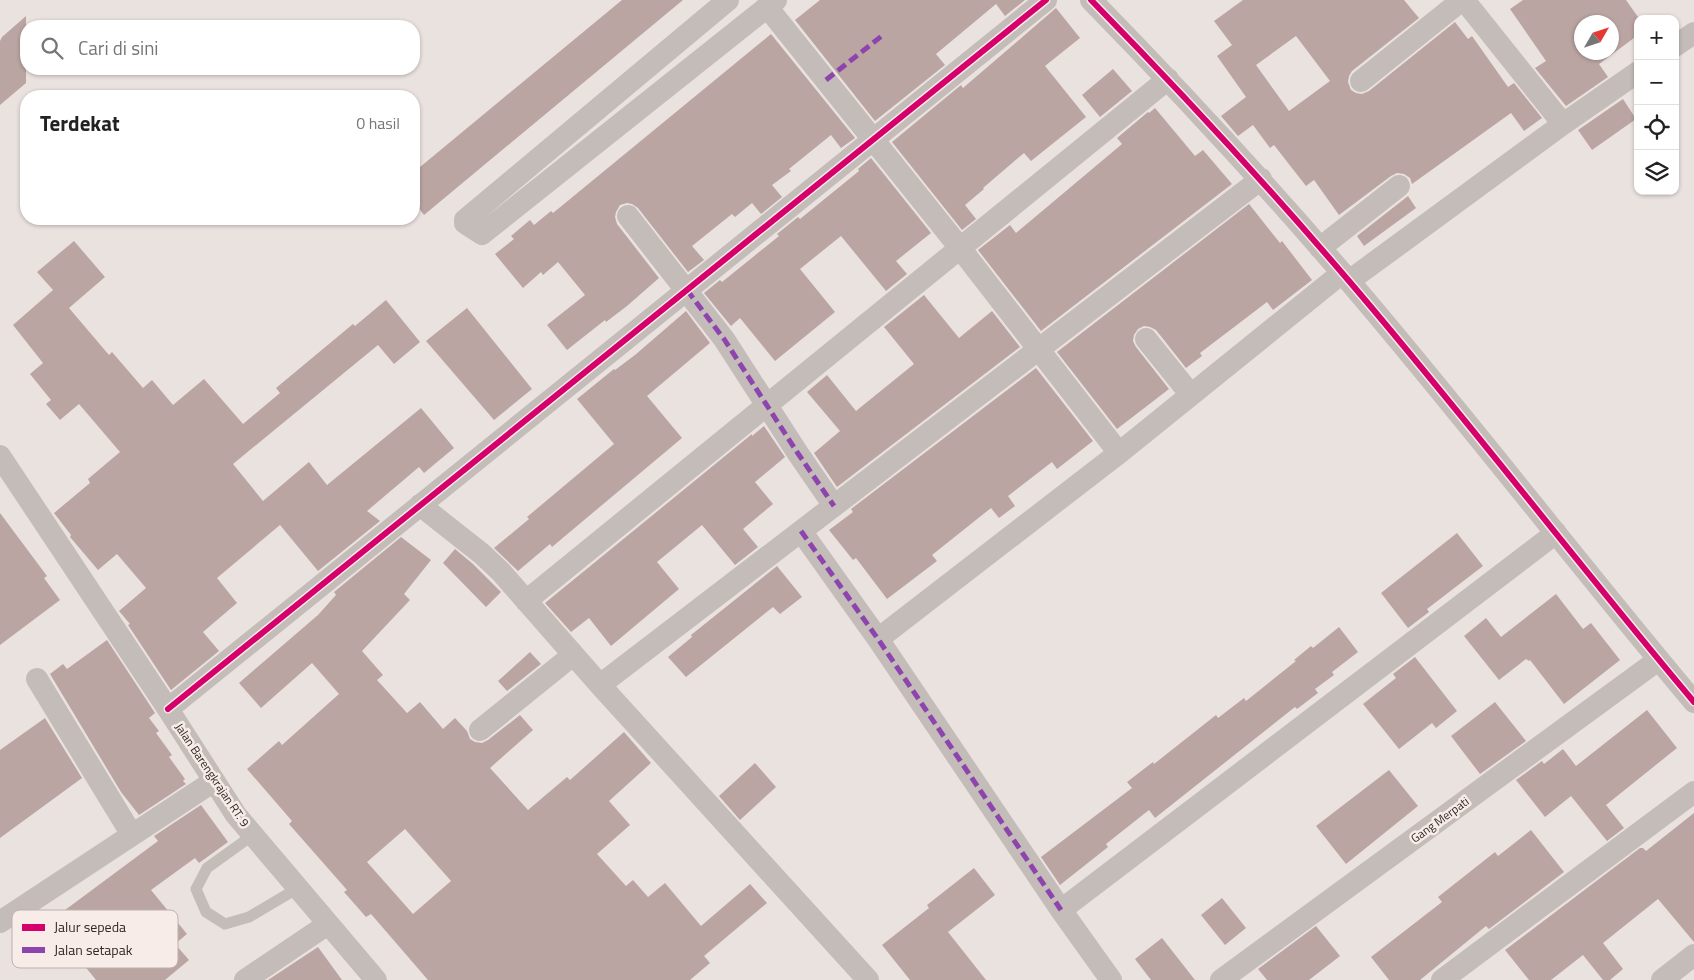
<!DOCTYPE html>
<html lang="id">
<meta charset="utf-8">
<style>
:root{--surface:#fff;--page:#f6f6f6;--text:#222;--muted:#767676;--line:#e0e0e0}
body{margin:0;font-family:"Titillium Web",sans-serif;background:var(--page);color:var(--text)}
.controls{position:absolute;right:15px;top:15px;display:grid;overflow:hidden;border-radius:10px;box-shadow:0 1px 4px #0004}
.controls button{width:45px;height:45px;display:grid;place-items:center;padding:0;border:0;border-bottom:1px solid var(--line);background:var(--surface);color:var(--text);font:25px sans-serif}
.compass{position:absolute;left:1574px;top:15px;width:45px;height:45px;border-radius:50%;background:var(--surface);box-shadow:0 1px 4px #0004;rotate:51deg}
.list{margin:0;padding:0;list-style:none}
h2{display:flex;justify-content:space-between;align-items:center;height:65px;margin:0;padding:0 20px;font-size:21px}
h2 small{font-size:16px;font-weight:400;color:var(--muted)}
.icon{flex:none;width:28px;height:28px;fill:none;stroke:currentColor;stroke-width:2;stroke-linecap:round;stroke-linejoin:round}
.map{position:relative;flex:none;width:1694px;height:980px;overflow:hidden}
.search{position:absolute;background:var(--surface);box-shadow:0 1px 4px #0004;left:20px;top:20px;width:400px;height:55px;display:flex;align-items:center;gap:12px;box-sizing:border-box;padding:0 18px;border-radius:20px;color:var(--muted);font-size:19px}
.panel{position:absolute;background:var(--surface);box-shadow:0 1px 4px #0004;left:20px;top:90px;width:400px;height:135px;border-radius:20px}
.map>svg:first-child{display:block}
.building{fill:#bba5a3;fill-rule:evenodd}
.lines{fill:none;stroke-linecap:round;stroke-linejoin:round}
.lane{stroke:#c3bcb9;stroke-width:11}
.street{stroke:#c3bcb9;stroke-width:22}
.quiet{stroke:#8e44ad;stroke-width:5;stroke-dasharray:10 5;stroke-linecap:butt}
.cycleway-casing{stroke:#f7ece7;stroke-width:9}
.cycleway{stroke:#d6006c;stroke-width:6}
.labels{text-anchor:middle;stroke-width:5;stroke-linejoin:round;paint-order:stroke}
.street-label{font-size:12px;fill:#332928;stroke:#f7ece7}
.key{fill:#f7ece7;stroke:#bcb2ae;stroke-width:1}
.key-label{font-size:14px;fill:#332928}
</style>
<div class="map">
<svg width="1694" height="980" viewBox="0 0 1694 980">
<rect width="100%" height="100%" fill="#eae2df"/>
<path class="building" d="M 622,0 L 683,0 L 424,215 L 414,202 L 414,172 Z
M 820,0 L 1025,0 L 1005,16 L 996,4 L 936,54 L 945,65 L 875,121 L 795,20 Z
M 1243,0 L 1404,0 L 1419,18 L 1352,71 L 1349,76 L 1348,82 L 1351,90 L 1356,93 L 1362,94 L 1369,91 L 1455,22 L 1468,39 L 1472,36 L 1508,87 L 1514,83 L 1542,118 L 1524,131 L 1511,113 L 1412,184 L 1410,178 L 1404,174 L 1397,173 L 1391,176 L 1339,215 L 1314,180 L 1306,186 L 1274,145 L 1270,148 L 1253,125 L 1238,136 L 1221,116 L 1246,97 L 1217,56 L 1232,45 L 1214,21 ZM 1296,36 L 1330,81 L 1289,111 L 1256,65 Z
M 1523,0 L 1626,0 L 1638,17 L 1638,35 L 1599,64 L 1608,77 L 1566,106 L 1535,68 L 1546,61 L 1510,9 ZM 1582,22 L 1612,22 L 1612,52 L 1582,52 Z
M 1056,8 L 1080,38 L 1045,66 L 1086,117 L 1031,161 L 1024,153 L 983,188 L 984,189 L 965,205 L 976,219 L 962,230 L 892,142 L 961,85 L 963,88 Z
M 26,16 L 26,83 L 0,105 L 0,41 L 2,37 Z
M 771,34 L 855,138 L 841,148 L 831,135 L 789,169 L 791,171 L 772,185 L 782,197 L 761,214 L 752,203 L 735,217 L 732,214 L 692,246 L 704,260 L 688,272 L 638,208 L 632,204 L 627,203 L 620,205 L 616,212 L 615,217 L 617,224 L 659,278 L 627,306 L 606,322 L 605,320 L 567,350 L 547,325 L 585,295 L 558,262 L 543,275 L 541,272 L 523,288 L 495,254 L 514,239 L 511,236 L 530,220 L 534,225 L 551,211 L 553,213 Z
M 1113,69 L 1132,91 L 1100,117 L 1082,95 Z
M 1623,99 L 1636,119 L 1592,150 L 1578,130 Z
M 1155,108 L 1195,156 L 1203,150 L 1232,184 L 1041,331 L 978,250 L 1010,225 L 1016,233 L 1122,144 L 1117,138 L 1148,112 L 1149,113 Z
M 871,158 L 931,233 L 896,261 L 907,274 L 886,291 L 841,236 L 800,269 L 835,312 L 775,361 L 740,318 L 731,326 L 704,293 L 720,280 L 722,282 L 779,236 L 777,234 L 798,217 L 800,219 L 859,171 L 858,169 Z
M 1408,196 L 1416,208 L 1364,246 L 1357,236 Z
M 1249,204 L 1280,243 L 1282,241 L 1312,280 L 1273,310 L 1267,302 L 1200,353 L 1202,356 L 1186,368 L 1156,330 L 1150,327 L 1144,326 L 1138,329 L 1134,335 L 1133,341 L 1136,347 L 1169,389 L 1117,429 L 1057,352 Z
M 74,241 L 105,277 L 69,308 L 109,355 L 112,352 L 143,388 L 152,380 L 173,405 L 204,379 L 243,424 L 280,393 L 276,388 L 353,324 L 355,326 L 386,300 L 420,342 L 394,364 L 378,345 L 233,464 L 263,501 L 309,462 L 327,485 L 421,408 L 454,448 L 424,473 L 419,467 L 367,511 L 380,521 L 318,571 L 280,525 L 217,578 L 237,603 L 203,632 L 219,651 L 171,690 L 128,625 L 130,624 L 119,611 L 146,588 L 117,554 L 98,570 L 70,537 L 71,535 L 54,513 L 90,483 L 88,479 L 120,452 L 79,404 L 60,420 L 46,404 L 51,400 L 30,374 L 43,363 L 13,325 L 53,290 L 37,272 Z
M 924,295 L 959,338 L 992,311 L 1020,347 L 837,487 L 814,453 L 840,431 L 807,392 L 827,375 L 856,411 L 914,364 L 884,327 Z
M 467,308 L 532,389 L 494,420 L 426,341 Z
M 686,311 L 710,343 L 647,396 L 682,438 L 552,547 L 550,544 L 518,571 L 494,548 L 529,519 L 527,517 L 614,444 L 577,399 L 614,369 L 615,370 L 635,355 Z
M 1036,368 L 1093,441 L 1057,469 L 1052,462 L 1008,496 L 1015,506 L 999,518 L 991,508 L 932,555 L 937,561 L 887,599 L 856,558 L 853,560 L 829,530 L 853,512 L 851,509 Z
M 764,426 L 785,457 L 755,482 L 773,504 L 743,529 L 758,547 L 735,565 L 702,525 L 657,562 L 679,589 L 611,646 L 589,618 L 571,632 L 545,603 L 752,434 L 752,436 Z
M 0,513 L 47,576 L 44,578 L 60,600 L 0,645 Z
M 1457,533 L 1483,566 L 1427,609 L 1429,612 L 1408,628 L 1381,593 Z
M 401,537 L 431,560 L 404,594 L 410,600 L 362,651 L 383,675 L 377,680 L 407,713 L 420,702 L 443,729 L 455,718 L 467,731 L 470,739 L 475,742 L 482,743 L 488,740 L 520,715 L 533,730 L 490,768 L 528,810 L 567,777 L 570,780 L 624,732 L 651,763 L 609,801 L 630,825 L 597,854 L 626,886 L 633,880 L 648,897 L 665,883 L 701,926 L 750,884 L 767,903 L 704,956 L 710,963 L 690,980 L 428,980 L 371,914 L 366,917 L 344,892 L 347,890 L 289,824 L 292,821 L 247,769 L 279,741 L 282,745 L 339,694 L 312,663 L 261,708 L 239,683 L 318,615 L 336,595 L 334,592 ZM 405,829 L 451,881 L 413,914 L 367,862 Z
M 455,549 L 473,564 L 501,592 L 486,607 L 443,563 Z
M 777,566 L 802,597 L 780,614 L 773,607 L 686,677 L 668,657 L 692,637 L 691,635 Z
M 1556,594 L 1583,629 L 1591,623 L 1620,660 L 1564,704 L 1530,660 L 1529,661 L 1526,659 L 1499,680 L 1464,636 L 1486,618 L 1501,637 Z
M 1339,627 L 1358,652 L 1332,672 L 1334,675 L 1315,689 L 1318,693 L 1297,709 L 1295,707 L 1155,818 L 1149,810 L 1106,844 L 1108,847 L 1060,885 L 1041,857 L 1132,788 L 1127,782 L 1153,762 L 1154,764 L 1216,715 L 1218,718 L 1244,698 L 1246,701 L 1296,661 L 1294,660 L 1311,646 L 1313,648 Z
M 107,640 L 155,713 L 149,718 L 159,731 L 156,733 L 172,755 L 169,757 L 185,779 L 183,781 L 186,784 L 139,815 L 121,792 L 50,674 L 63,664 L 67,669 Z
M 530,652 L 541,664 L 507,691 L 498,681 Z
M 1415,657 L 1457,711 L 1436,728 L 1432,723 L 1399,749 L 1363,704 L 1396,678 L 1393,674 Z
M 1495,702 L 1526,741 L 1480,774 L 1451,736 Z
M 1647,710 L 1677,748 L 1606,805 L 1624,828 L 1607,841 L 1571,796 L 1545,817 L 1516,780 L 1542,761 L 1544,764 L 1563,749 L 1576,766 Z
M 45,718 L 82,778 L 0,838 L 0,750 Z
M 755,763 L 776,787 L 740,820 L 719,796 Z
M 1389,770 L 1418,806 L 1346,864 L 1316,826 Z
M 201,805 L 228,842 L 199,863 L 195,858 L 151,890 L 187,934 L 175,944 L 189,960 L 165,980 L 96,980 L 75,954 L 81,949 L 57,916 L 158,841 L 154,836 Z
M 1694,813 L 1694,942 L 1658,899 L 1603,943 L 1623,969 L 1610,980 L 1603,980 L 1583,955 L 1551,980 L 1529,980 L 1505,950 L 1640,848 L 1643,848 L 1646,851 Z
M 1531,830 L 1564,872 L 1489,929 L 1486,926 L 1420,980 L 1389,980 L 1371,957 L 1442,902 L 1438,897 L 1495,852 L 1498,856 Z
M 974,868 L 995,895 L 948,932 L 986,980 L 910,980 L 882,945 L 929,908 L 927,905 Z
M 1222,898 L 1246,928 L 1225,945 L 1201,915 Z
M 1316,926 L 1340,956 L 1309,980 L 1267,980 L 1258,969 Z
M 1162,938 L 1195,980 L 1151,980 L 1135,959 Z
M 318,947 L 342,980 L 268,980 Z"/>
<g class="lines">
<path class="lane" d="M 253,835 L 207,868 L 196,889 L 206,912 L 225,924 L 249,917 L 298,888"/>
<path class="street" d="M 728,0 L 465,220 L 465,223 L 482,234 L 776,0
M 1091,0 C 1180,91 1266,184 1349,281 C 1467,419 1577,563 1694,702
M 1464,0 L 1563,124
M 767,7 L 960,248 L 1119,453
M 1675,46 L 1694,33
M 1361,81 L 1462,0
M 628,216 L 724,339 L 797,452 L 834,506
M 1320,248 L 1399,186
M 1349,281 L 1563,124 L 1638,72
M 1146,339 L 1191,395
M 0,456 L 168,709 L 236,815 L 376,980
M 420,505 L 482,554 L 501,572 L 600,685 L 868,980
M 801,531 L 878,639 L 1061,910 L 1111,980
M 526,601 L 1168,79
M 878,639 L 1119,453 L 1342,273
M 37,679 L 132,835
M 600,685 L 1261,179
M 168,709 L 1046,0
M 480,730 L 573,655
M 1061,910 L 1556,533
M 0,922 L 214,781
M 245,980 L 328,924
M 1221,980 L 1658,660
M 1442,980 L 1694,792
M 1662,980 L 1694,955"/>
<path class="quiet" d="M 826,80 L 883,35
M 687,290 L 724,339 L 797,452 L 834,506
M 801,531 L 878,639 L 1061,910"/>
<g class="cycleway-casing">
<path id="cycleway" d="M 1091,0 C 1180,91 1266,184 1349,281 C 1467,419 1577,563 1694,702
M 168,709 L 1046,0"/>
</g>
<use href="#cycleway" class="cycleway"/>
</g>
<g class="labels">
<g class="street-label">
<text transform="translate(212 775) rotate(56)" y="4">Jalan Barengkrajan RT. 9</text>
<text transform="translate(1440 820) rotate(-36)" y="4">Gang Merpati</text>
</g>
</g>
<rect x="12" y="910" width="166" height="58" rx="8" class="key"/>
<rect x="22" y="924" width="23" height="7" fill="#d6006c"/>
<rect x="22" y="947" width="23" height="6" fill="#8e44ad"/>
<g class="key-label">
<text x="54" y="932">Jalur sepeda</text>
<text x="54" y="955">Jalan setapak</text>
</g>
</svg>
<div class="controls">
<button>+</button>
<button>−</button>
<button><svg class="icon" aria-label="locate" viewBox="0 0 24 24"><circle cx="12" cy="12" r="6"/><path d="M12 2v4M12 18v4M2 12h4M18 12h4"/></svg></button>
<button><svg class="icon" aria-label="layers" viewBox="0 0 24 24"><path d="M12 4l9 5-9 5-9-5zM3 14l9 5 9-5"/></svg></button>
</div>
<svg class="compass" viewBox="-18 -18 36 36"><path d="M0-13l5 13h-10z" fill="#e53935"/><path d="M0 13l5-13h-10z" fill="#767676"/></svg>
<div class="search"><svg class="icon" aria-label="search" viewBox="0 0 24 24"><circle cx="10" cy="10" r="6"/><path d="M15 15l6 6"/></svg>Cari di sini</div>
<section class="panel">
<h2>Terdekat<small>0 hasil</small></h2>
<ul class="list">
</ul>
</section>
</div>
